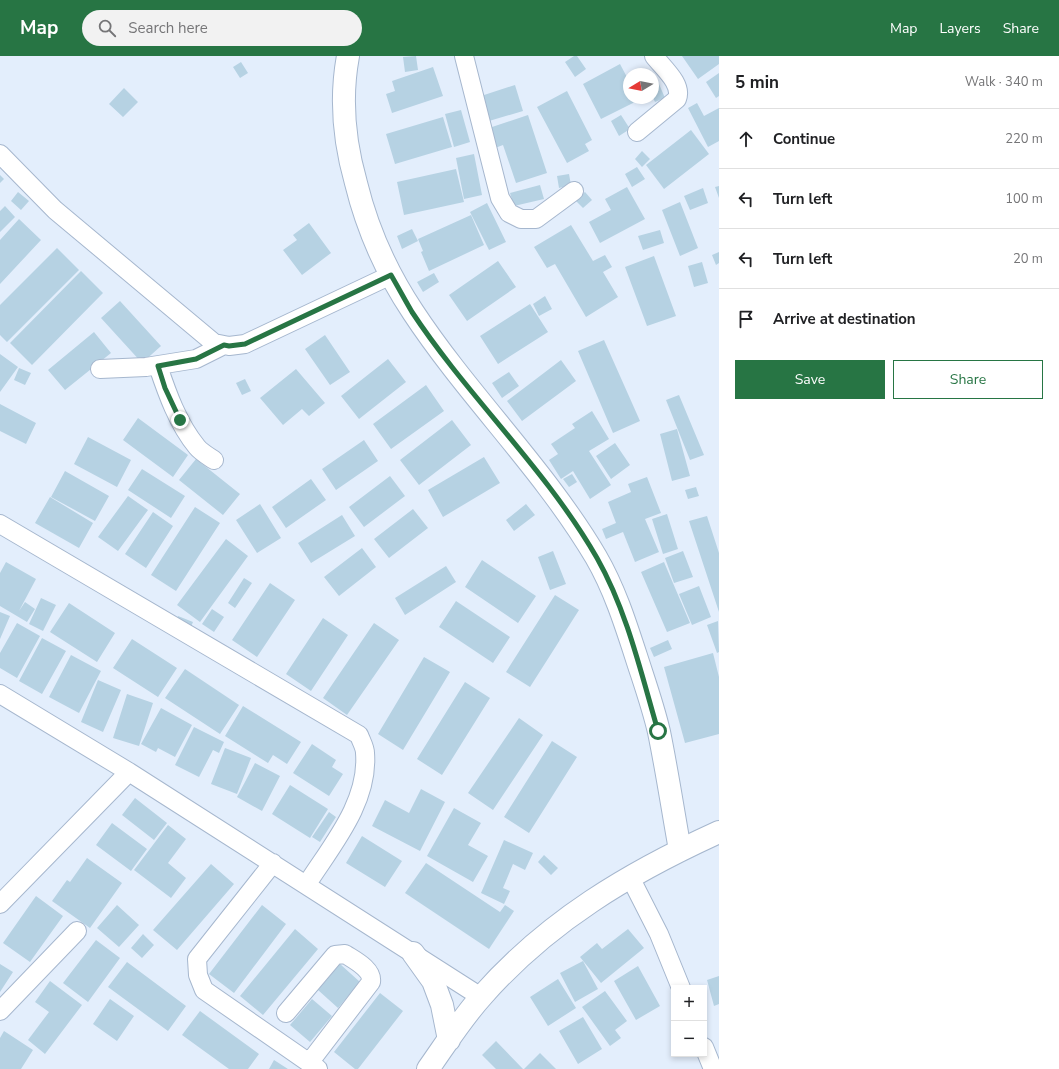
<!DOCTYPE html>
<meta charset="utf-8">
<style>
:root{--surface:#fff;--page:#f2f2f2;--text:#202124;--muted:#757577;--line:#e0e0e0;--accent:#277544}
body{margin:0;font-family:"Nunito Sans",sans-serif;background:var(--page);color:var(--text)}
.controls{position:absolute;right:12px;bottom:12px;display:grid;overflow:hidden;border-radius:0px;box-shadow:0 2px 6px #0003}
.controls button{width:36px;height:36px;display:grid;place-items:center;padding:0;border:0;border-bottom:1px solid var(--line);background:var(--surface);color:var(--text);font:20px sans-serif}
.compass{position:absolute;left:623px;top:12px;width:36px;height:36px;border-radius:50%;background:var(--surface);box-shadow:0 2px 6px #0003;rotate:260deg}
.stop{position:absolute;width:12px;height:12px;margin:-9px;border:3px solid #277544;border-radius:50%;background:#fff}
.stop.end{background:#277544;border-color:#fff;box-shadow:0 1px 4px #0008}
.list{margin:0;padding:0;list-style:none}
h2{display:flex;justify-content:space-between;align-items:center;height:52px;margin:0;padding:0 16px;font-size:17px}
h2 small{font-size:13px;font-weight:400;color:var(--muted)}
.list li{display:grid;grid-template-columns:26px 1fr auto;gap:12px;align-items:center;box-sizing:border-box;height:60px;padding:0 16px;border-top:1px solid var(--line)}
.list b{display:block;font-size:15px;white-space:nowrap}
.list em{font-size:13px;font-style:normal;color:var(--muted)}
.actions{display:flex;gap:8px;padding:12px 16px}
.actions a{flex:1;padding:9px 0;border:1px solid var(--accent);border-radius:0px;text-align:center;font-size:14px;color:var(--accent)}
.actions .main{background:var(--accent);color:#fff}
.icon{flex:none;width:22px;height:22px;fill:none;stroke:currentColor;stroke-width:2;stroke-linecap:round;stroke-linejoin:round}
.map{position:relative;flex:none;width:719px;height:1013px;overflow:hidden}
header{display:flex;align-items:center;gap:24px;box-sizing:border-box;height:56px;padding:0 20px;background:var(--accent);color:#fff}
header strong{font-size:19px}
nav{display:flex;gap:22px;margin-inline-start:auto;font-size:14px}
.search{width:280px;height:36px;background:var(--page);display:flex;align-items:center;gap:10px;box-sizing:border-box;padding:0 14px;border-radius:22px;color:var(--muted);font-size:15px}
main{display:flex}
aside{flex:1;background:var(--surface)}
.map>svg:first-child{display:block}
.building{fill:#b6d2e3}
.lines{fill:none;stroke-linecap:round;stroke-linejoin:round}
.minor-casing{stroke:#a6b7ce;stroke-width:20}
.tertiary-casing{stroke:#a6b7ce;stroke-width:24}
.secondary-casing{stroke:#a6b7ce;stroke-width:24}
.minor{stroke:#fff;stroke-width:18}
.tertiary{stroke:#fff;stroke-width:22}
.secondary{stroke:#fff;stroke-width:22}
.route{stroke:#277544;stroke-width:5}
</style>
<header>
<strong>Map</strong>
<div class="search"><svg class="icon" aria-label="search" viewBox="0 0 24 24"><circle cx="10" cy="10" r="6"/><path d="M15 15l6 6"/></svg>Search here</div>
<nav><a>Map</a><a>Layers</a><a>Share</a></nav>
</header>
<main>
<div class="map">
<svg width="719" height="1013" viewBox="0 0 719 1013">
<rect width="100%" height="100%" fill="#e3eefc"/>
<path class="building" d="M 416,0 L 418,14 L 405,16 L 403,1 Z
M 574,0 L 577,0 L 586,13 L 575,21 L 565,6 Z
M 682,0 L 719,0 L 719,8 L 698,23 Z
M 241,6 L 248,17 L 240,22 L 233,11 Z
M 620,8 L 629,25 L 629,42 L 638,42 L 639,44 L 601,63 L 583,28 Z
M 433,11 L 443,40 L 392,57 L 386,38 L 395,35 L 392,25 Z
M 719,17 L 719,40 L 716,42 L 706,26 Z
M 656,21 L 665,42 L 655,46 L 653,42 L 653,22 Z
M 515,29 L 523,55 L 489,65 L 481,40 Z
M 124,32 L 138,46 L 123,61 L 109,48 Z
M 567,35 L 592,84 L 585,88 L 589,95 L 567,107 L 537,51 Z
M 697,47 L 704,60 L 719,52 L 719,85 L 708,91 L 688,52 Z
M 461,54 L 470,86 L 454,91 L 445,58 Z
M 528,59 L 547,117 L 516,127 L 503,89 L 495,92 L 489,72 Z
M 621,59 L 630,73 L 619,80 L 611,65 Z
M 443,61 L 452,91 L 395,108 L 386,78 Z
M 691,74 L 709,98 L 664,133 L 646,109 Z
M 642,95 L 650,103 L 642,111 L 635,103 Z
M 474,98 L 482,139 L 464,143 L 456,102 Z
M 637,111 L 645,123 L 632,131 L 625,118 Z
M 456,113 L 464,146 L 404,159 L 397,126 Z
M 569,118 L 571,129 L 559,132 L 557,120 Z
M 0,119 L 4,123 L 0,127 Z
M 540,129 L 544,143 L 514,150 L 510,137 Z
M 719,130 L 719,142 L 715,131 Z
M 627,131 L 645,163 L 600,187 L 589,166 L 611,154 L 605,143 Z
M 703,132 L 708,147 L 690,154 L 684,140 Z
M 18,136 L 29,145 L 21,154 L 11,145 Z
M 585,136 L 592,144 L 583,152 L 575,144 Z
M 680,146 L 698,192 L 680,200 L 662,154 Z
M 487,147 L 506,186 L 489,194 L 470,156 Z
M 5,150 L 15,161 L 0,176 L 0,155 Z
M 471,159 L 484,189 L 429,215 L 421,196 L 423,195 L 418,183 Z
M 19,163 L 41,184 L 0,228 L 0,184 Z
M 309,167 L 331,197 L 302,219 L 283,194 L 297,184 L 293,179 Z
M 571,169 L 593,205 L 605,199 L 612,211 L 603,216 L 618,241 L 586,261 L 555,208 L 547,212 L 534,191 Z
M 412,173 L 418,185 L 402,193 L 397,180 Z
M 660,174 L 664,187 L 643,194 L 638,180 Z
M 57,192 L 79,214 L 7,286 L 0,279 L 0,249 Z
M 719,196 L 719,207 L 716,209 L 712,199 Z
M 654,200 L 676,260 L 647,270 L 625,211 Z
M 498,205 L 516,231 L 467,265 L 449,239 Z
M 702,206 L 708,227 L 694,231 L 688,210 Z
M 81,215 L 103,237 L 32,309 L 10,287 Z
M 434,217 L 439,226 L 423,236 L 417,226 Z
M 545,240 L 552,253 L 539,260 L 533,248 Z
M 120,245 L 161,290 L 142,307 L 101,262 Z
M 530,248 L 548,276 L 498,308 L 480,280 Z
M 94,276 L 111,297 L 65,334 L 48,314 Z
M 325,279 L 350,316 L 330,329 L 305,293 Z
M 604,284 L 640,365 L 613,377 L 578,295 Z
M 0,298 L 18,311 L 0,336 Z
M 388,303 L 406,326 L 359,363 L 341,340 Z
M 561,304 L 576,325 L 522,365 L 507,345 Z
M 19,312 L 31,317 L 25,329 L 14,324 Z
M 296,313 L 325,347 L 309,360 L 302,353 L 283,369 L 260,342 Z
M 509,316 L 519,330 L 502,342 L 492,327 Z
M 245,323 L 251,335 L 242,339 L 236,327 Z
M 426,329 L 444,355 L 391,393 L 373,368 Z
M 679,339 L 704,399 L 690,404 L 666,344 Z
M 0,348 L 36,367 L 26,388 L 0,375 Z
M 592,355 L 609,383 L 589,395 L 611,429 L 590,443 L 573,415 L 561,423 L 549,404 L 558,398 L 551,388 L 575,372 L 572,368 Z
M 138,362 L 188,399 L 173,421 L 123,384 Z
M 452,364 L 471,389 L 419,429 L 400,404 Z
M 677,373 L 690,420 L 672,425 L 660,378 Z
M 88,381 L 131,404 L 117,431 L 74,408 Z
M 364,384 L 378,405 L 336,434 L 322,413 Z
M 615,387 L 630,409 L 611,423 L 596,400 Z
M 484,401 L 500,427 L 443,461 L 428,434 Z
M 196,403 L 240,438 L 223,459 L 179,424 Z
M 142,413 L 185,440 L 171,462 L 128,434 Z
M 65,415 L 109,440 L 95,465 L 51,441 Z
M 572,418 L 577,426 L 569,431 L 563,423 Z
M 390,420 L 405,440 L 364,471 L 349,451 Z
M 647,421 L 661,457 L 645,463 L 659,496 L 635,506 L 623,476 L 606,483 L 602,473 L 616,467 L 608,446 L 631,436 L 628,428 Z
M 311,423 L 326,444 L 286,472 L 272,451 Z
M 696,431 L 699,440 L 688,443 L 685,434 Z
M 128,440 L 148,454 L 118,495 L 98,481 Z
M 50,441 L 93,467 L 79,492 L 35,467 Z
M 260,448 L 281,482 L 257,497 L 236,464 Z
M 526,448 L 535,459 L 514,475 L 506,464 Z
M 195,451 L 220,467 L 176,535 L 151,519 Z
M 413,453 L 428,472 L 389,502 L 374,483 Z
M 153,456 L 173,470 L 146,512 L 125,498 Z
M 667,458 L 678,493 L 663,498 L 652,463 Z
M 342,459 L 355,480 L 311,507 L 298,487 Z
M 707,460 L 719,497 L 719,556 L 689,465 Z
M 226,483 L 248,500 L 200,566 L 177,549 Z
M 362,492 L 376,511 L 339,540 L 324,521 Z
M 553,495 L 566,528 L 550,534 L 538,501 Z
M 683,495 L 693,521 L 674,527 L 665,502 Z
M 482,504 L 536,540 L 518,567 L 465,531 Z
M 6,506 L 36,523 L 19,555 L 25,546 L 35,553 L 27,566 L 0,550 L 0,517 Z
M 664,506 L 690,567 L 667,576 L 641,516 Z
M 446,510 L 456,526 L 405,559 L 395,542 Z
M 244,522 L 252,527 L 235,552 L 228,547 Z
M 270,527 L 295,544 L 257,601 L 232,584 Z
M 699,530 L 711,561 L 692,569 L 679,538 Z
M 555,539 L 579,554 L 530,631 L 506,616 Z
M 41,542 L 56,549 L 43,575 L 29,568 Z
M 456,545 L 510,581 L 493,607 L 439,571 Z
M 69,547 L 115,577 L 97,606 L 50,576 Z
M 212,553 L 224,561 L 214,576 L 202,568 Z
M 0,556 L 10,560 L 0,583 Z
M 178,560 L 193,566 L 190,573 L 176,567 Z
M 323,562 L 348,579 L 311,635 L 286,618 Z
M 718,565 L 719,596 L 717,597 L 707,569 Z
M 17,567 L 40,580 L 17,622 L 0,612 L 0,597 Z
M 374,567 L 399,584 L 347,659 L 323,642 Z
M 42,582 L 66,595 L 42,638 L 19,625 Z
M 132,583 L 177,612 L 158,641 L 113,612 Z
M 668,584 L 672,593 L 654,601 L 650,592 Z
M 713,597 L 719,621 L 719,678 L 685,687 L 664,611 Z
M 71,599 L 101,615 L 79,657 L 49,641 Z
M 424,601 L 450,616 L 403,694 L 378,678 Z
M 185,613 L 239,649 L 220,678 L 165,642 Z
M 98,624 L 121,634 L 103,676 L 81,666 Z
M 465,626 L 490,642 L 442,719 L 417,703 Z
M 127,638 L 153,647 L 139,690 L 113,682 Z
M 243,650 L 301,686 L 287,708 L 273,699 L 268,707 L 225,680 Z
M 161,652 L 192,669 L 175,701 L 158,692 L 156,696 L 141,688 Z
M 519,662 L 543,679 L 493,754 L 468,737 Z
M 194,671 L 224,686 L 219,697 L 213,694 L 199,721 L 175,709 Z
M 552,685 L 577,701 L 529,777 L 504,761 Z
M 312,688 L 336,704 L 332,711 L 343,718 L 329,740 L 293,717 Z
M 225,692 L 251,702 L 237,738 L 211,728 Z
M 255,707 L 280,720 L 262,755 L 237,741 Z
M 290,729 L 328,753 L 310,782 L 272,758 Z
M 421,733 L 445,746 L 420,795 L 372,770 L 385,744 L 409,757 Z
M 135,742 L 167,767 L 154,784 L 122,759 Z
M 454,752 L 481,767 L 468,789 L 488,800 L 473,826 L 427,800 Z
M 329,756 L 336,761 L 320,786 L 312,781 Z
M 112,767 L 147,793 L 131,815 L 96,789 Z
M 168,769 L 186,783 L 168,807 L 186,822 L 171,842 L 134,814 Z
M 362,780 L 402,805 L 385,831 L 346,807 Z
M 504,784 L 533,797 L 525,814 L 513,808 L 503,832 L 510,835 L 504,848 L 481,837 Z
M 544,799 L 558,812 L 551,819 L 538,806 Z
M 87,802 L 122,827 L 90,872 L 52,845 L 67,824 L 70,826 Z
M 426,807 L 500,856 L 505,849 L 514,855 L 489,893 L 405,837 Z
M 211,808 L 234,828 L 177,894 L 153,874 Z
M 36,840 L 63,860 L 30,906 L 3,887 Z
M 117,849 L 139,869 L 119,891 L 97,872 Z
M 262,849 L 286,868 L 234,937 L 209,918 Z
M 295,873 L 318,893 L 263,959 L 240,940 Z
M 628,873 L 644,892 L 601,927 L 580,901 L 597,887 L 602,893 Z
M 143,878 L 154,889 L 142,902 L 131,892 Z
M 96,884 L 120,902 L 88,946 L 63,927 Z
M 583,905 L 598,933 L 575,946 L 560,917 Z
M 127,906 L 186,950 L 168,975 L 108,931 Z
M 0,908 L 13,916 L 0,936 Z
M 340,908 L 360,926 L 338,952 L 318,934 Z
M 638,910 L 660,950 L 636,964 L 614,925 Z
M 719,920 L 719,948 L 714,950 L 707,924 Z
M 558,923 L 576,952 L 548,970 L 530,941 Z
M 50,925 L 82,949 L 45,998 L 28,984 L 49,956 L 35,946 Z
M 605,935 L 627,965 L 615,974 L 621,982 L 610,990 L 582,951 Z
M 380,937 L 403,955 L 358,1013 L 355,1013 L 334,996 Z
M 110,943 L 134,960 L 117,985 L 93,968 Z
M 312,943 L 332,960 L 310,986 L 290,969 Z
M 200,955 L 259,998 L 248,1013 L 229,1013 L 182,979 Z
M 583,961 L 602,993 L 578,1008 L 559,975 Z
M 4,975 L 33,994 L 21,1013 L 0,1013 L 0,982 Z
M 496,985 L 523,1013 L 496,1013 L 482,999 Z
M 540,997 L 556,1013 L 524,1013 Z
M 274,1004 L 288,1013 L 269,1013 Z"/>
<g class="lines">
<g class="minor-casing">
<path id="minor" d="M 464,0 L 500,142 L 509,157 L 521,163 L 536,163 L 574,135
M 637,76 L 677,43 C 683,28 663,12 654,0
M 0,98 L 55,154 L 214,287 L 229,290 L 245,288 L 391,219
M 158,310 C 167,337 178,368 197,391 C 201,396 208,400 214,404
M 100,313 L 146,311 L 196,303 L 224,289
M 0,468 L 359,679 C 361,685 365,691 365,697 C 369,746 332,789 307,828
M 0,638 L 129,716 L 481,941
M 273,807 L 197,903 L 198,919 L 204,934 L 318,1013
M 630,821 L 659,878 L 681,932
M 0,848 L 129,716
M 0,955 L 77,875
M 286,957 L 335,899 L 345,898 C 354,904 373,913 371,926 L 309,1007
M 704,991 L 713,1013"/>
</g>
<g class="tertiary-casing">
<path id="tertiary" d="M 348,0 C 340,43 344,85 356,127 C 367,172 387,217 413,256 C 469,341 544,413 596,501 C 614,532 625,566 636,600 C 644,625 653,650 659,676 C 667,715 673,755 680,794"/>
</g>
<g class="secondary-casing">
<path id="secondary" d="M 413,897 L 433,925 L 442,949 L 449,984
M 428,1013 C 445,989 462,962 482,940 C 548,865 629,817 719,776"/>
</g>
<use href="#minor" class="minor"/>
<use href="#tertiary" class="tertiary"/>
<use href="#secondary" class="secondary"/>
</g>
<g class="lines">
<path class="route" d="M 180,364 L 165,332 L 158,310 L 196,303 L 224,289 L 229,290 L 245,288 L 391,219 C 398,231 405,244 412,256 C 468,341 546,413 597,502 C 627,555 641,617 658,675"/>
</g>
</svg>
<div class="controls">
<button>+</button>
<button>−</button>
</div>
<svg class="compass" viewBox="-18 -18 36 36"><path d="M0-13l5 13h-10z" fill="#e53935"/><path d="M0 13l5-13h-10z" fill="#757577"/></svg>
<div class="stop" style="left:658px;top:675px"></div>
<div class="stop end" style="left:180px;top:364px"></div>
</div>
<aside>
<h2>5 min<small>Walk · 340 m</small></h2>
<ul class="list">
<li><svg class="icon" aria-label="ahead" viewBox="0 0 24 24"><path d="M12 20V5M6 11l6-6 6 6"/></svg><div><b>Continue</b></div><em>220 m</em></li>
<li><svg class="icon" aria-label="left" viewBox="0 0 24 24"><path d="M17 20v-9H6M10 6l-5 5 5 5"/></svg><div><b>Turn left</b></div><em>100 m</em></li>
<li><svg class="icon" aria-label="left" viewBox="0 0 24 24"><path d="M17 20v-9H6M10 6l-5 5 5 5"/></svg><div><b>Turn left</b></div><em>20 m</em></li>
<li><svg class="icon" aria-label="arrive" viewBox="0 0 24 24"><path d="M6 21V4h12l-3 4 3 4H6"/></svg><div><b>Arrive at destination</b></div></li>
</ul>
<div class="actions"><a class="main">Save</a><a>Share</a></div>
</aside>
</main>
